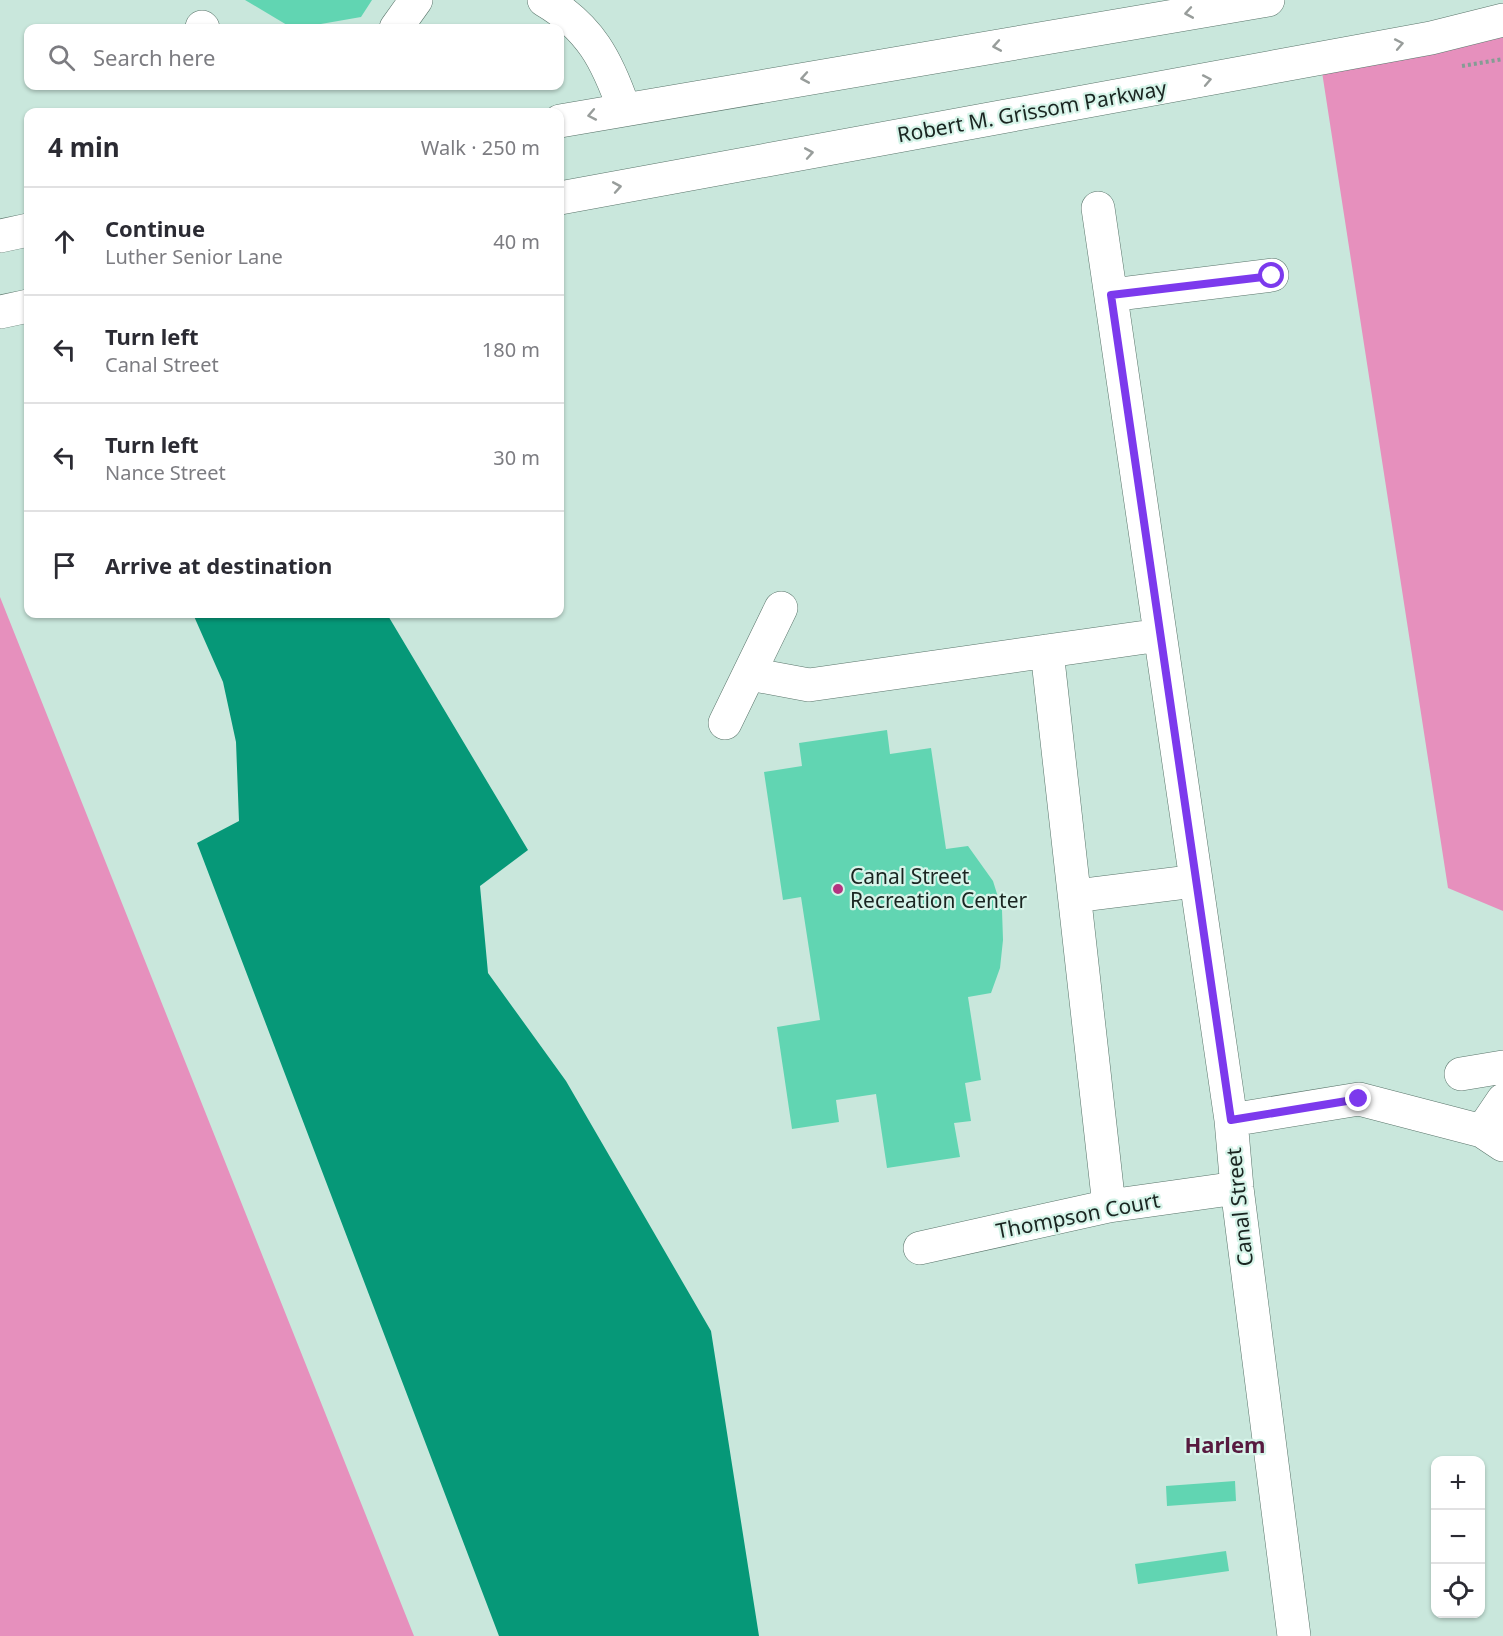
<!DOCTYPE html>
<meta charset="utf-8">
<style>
:root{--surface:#fff;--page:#f2f2f3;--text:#2b2b33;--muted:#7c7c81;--line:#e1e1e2}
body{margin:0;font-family:"Noto Sans",sans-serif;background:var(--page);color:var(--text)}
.controls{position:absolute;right:18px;bottom:18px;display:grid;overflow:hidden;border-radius:12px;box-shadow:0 2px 4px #0004}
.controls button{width:54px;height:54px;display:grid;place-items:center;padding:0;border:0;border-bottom:2px solid var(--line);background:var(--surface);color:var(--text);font:30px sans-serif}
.stop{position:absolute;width:18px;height:18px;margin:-14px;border:4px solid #7c3aed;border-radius:50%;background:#fff}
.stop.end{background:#7c3aed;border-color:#fff;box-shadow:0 2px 6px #0008}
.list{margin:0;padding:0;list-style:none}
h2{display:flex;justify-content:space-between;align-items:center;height:78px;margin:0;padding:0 24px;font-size:26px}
h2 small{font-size:20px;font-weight:400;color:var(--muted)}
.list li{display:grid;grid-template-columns:39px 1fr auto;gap:18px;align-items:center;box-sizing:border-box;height:108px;padding:0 24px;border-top:2px solid var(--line)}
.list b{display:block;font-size:22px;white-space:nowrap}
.list p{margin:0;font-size:20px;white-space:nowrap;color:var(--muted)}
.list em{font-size:20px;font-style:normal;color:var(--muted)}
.icon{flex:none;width:33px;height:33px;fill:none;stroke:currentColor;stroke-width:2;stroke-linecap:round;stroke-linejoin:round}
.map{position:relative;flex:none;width:1503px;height:1636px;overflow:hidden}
.search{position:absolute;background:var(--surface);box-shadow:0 2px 4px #0004;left:24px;top:24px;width:540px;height:66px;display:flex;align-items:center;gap:15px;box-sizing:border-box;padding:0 21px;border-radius:12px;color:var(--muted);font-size:22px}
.panel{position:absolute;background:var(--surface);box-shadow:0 2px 4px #0004;left:24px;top:108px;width:540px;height:510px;border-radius:12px}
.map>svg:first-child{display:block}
.forest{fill:#e690bd}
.water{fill:#069878}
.building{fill:#61d5b2}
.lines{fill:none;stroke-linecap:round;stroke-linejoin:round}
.minor-casing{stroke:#5a756b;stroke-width:34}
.major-casing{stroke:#5a756b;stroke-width:34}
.path{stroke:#859c94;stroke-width:4;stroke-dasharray:3 3;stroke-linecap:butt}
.minor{stroke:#fff;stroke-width:33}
.major{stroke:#fff;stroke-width:33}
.oneway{stroke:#989d9b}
.route{stroke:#7c3aed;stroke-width:8}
.poi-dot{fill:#b33481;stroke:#d6f4e9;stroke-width:2}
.labels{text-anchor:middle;stroke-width:4.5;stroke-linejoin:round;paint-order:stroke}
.street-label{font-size:21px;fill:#1a2521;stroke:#d6f4e9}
.poi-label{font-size:21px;fill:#1a2521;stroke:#d6f4e9;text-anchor:start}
.neighbourhood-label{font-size:22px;font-weight:bold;fill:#571a3f;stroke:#d6f4e9}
</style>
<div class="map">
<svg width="1503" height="1636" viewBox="0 0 1503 1636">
<rect width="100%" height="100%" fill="#c9e7dc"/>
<path class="forest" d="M 1503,20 L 1503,911 L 1448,888 L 1320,59 Z
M 0,597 L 414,1636 L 0,1636 Z"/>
<path class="water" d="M 193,614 L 387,614 L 528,850 L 480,886 L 488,973 L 566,1081 L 711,1331 L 759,1636 L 499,1636 L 197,843 L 239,821 L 236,742 L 223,682 Z"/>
<path class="building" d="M 245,0 L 372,0 L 361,17 L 298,28 L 292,28 Z
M 887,730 L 890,754 L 931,748 L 946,849 L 968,846 L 993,881 L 1002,910 L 1003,940 L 1000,968 L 991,993 L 968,997 L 981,1080 L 965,1083 L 971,1121 L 954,1123 L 960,1157 L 887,1168 L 876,1094 L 836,1100 L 839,1122 L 792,1129 L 777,1027 L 820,1020 L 801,897 L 783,900 L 764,772 L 802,766 L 799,743 Z
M 1235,1481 L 1236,1501 L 1167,1506 L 1166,1486 Z
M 1226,1551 L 1229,1571 L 1138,1584 L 1135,1564 Z"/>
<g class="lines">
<g class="minor-casing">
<path id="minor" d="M 544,0 C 590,27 607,60 624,109
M 202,27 L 203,28
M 396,28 L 416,0
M 1098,208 L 1231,1120 L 1237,1188 L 1294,1636
M 1111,295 L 1272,275
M 1047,651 L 1109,1206
M 750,674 L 809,685 L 1160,635
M 725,723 L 781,608
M 1075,896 L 1196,881
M 1461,1074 L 1503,1067
M 1231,1120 L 1359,1099 L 1482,1131 L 1503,1145
M 1482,1131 L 1503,1100
M 920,1248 L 1109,1206 L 1237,1188"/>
</g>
<g class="major-casing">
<path id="major" d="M 560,121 L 1268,0
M 560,198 L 1431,38 L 1503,20
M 0,236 L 28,230
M 0,312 L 28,306"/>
</g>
<path class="path" d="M 1462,66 L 1503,59"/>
<use href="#minor" class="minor"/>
<use href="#major" class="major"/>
</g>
<defs><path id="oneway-chevron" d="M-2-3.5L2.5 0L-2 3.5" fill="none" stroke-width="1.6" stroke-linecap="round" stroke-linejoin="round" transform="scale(1.5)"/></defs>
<g class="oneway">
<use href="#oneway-chevron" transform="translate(1189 13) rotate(170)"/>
<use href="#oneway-chevron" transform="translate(1399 44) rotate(-11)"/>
<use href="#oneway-chevron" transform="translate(997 46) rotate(170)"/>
<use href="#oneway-chevron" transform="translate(805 78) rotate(170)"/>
<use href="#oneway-chevron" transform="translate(1207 80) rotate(-11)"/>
<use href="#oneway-chevron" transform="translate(592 115) rotate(169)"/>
<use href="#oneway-chevron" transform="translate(809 153) rotate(-10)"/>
<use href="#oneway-chevron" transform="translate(617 187) rotate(-10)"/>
</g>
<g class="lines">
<path class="route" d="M 1272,276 L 1111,295 L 1231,1120 L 1359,1099"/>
</g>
<circle class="poi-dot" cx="838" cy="889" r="6"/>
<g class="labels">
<g class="street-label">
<text transform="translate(1032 112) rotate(-10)" y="7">Robert M. Grissom Parkway</text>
<text transform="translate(1240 1207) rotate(-96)" y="7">Canal Street</text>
<text transform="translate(1078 1216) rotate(-11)" y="7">Thompson Court</text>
</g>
<g class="poi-label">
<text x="850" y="884">Canal Street<tspan x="850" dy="24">Recreation Center</tspan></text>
</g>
<g class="neighbourhood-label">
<text x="1225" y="1453">Harlem</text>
</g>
</g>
</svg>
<div class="controls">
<button>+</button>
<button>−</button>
<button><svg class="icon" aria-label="locate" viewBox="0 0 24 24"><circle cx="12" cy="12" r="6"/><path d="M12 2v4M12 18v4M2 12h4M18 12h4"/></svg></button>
</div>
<div class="stop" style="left:1272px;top:276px"></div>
<div class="stop end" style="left:1359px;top:1099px"></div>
<div class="search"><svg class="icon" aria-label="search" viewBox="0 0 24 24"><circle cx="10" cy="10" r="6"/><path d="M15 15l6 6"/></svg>Search here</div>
<section class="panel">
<h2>4 min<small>Walk · 250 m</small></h2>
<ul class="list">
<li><svg class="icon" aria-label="ahead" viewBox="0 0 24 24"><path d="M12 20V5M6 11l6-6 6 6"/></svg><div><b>Continue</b><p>Luther Senior Lane</p></div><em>40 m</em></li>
<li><svg class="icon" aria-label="left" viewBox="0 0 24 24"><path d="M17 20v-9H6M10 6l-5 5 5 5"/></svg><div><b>Turn left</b><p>Canal Street</p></div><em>180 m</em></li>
<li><svg class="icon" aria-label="left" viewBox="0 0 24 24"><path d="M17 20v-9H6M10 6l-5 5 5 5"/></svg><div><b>Turn left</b><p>Nance Street</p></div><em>30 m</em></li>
<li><svg class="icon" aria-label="arrive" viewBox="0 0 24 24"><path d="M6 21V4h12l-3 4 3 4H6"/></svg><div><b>Arrive at destination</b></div></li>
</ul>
</section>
</div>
